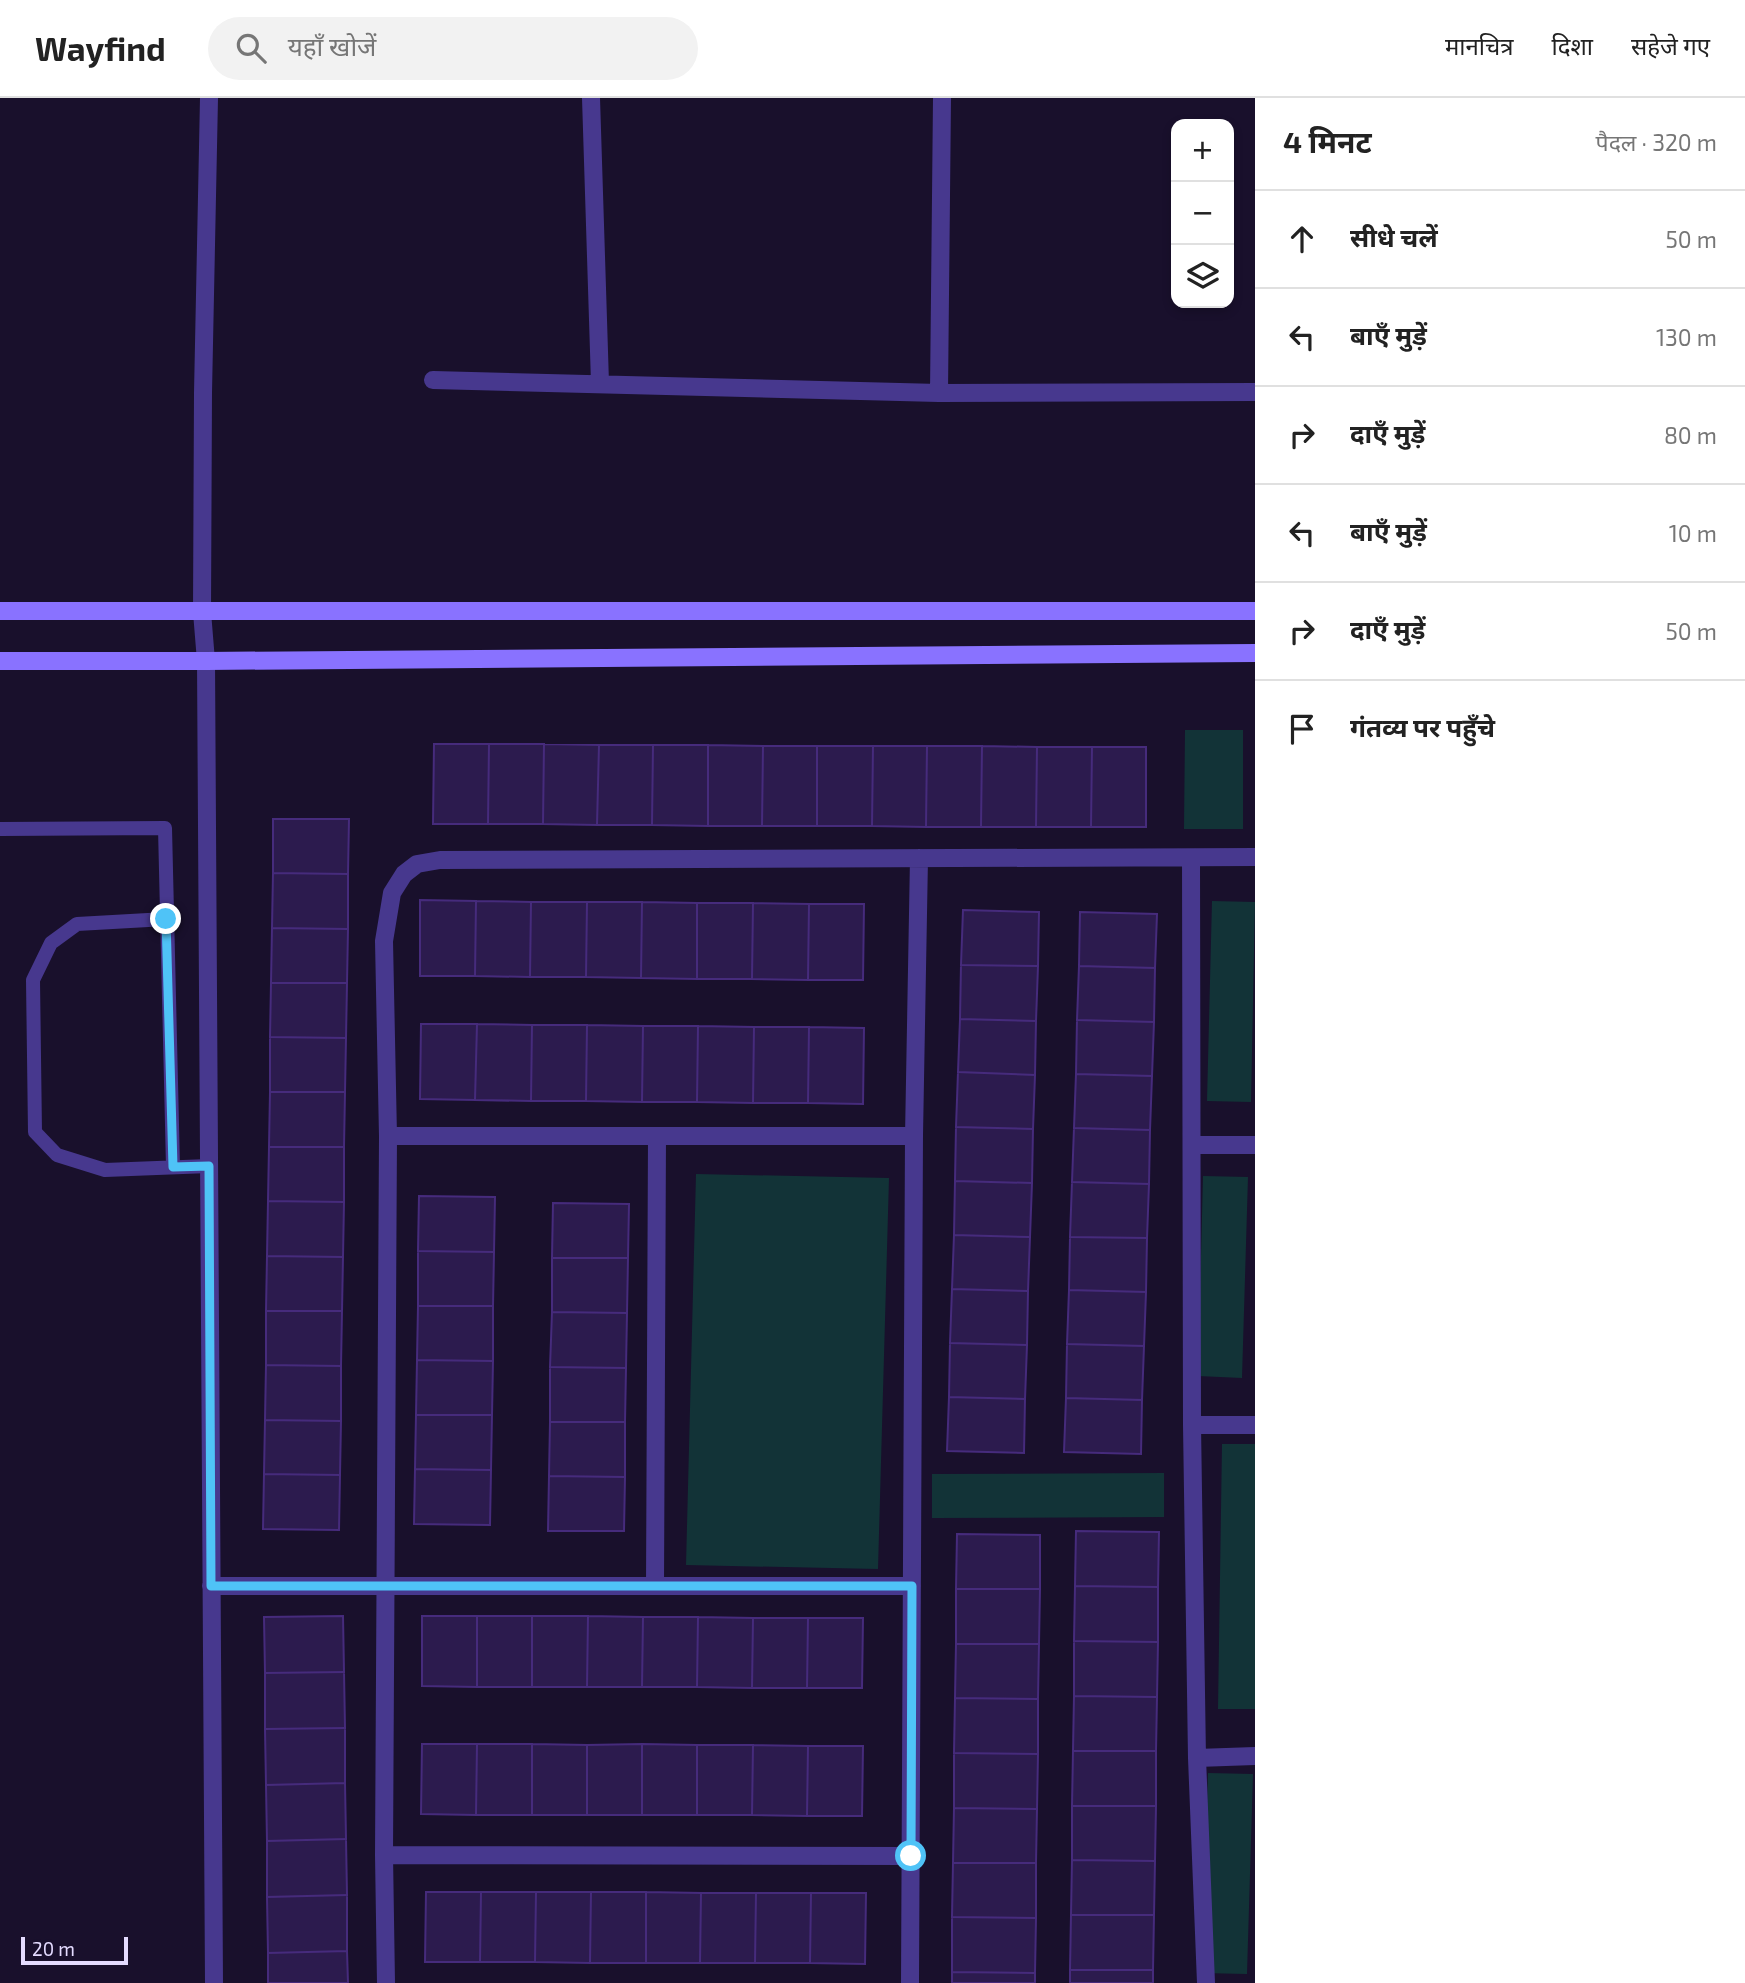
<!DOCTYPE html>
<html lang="hi">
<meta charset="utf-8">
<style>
:root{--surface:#fff;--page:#f2f2f2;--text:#222;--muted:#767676;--line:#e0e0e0}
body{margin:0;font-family:"Exo 2","Noto Sans Devanagari",sans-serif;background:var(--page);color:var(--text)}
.controls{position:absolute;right:21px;top:21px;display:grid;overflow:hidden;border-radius:14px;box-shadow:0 4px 10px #0003}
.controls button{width:63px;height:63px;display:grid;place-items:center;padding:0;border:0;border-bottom:2px solid var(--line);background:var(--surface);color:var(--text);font:35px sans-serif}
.scale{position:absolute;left:21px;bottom:18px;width:107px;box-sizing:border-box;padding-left:7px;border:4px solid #e4dbff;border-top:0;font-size:19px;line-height:24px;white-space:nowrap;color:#e4dbff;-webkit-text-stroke:5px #19102c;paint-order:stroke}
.stop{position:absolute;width:21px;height:21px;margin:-16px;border:5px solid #4fc3f7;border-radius:50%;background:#fff}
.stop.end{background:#4fc3f7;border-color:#fff;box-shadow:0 2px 7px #0008}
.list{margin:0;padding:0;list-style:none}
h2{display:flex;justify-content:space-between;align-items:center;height:91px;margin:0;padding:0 28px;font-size:30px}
h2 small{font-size:23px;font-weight:400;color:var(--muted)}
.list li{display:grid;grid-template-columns:46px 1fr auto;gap:21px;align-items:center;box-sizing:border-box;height:98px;padding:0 28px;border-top:2px solid var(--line)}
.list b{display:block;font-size:26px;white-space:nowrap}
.list em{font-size:23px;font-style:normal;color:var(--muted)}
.icon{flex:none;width:38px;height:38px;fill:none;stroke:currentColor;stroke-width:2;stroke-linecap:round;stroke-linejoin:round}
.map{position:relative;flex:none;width:1255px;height:1885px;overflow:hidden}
header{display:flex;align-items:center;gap:42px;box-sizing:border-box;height:98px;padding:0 35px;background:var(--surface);border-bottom:2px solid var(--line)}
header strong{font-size:33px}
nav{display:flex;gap:38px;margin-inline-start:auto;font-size:24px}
.search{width:490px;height:63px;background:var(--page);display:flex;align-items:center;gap:18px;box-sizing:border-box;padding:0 24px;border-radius:38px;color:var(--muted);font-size:26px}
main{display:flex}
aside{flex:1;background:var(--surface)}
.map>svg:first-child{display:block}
.green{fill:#123337}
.building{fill:#2c1b4e;stroke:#462b7c;stroke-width:2}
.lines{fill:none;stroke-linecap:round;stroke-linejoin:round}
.service{stroke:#47388e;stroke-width:14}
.minor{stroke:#47388e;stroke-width:18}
.secondary{stroke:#8972ff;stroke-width:18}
.route{stroke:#4fc3f7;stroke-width:9}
</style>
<header>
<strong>Wayfind</strong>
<div class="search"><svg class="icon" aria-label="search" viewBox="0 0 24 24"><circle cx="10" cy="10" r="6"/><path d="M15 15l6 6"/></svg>यहाँ खोजें</div>
<nav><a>मानचित्र</a><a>दिशा</a><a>सहेजे गए</a></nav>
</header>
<main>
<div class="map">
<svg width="1255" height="1885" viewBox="0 0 1255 1885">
<rect width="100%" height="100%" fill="#19102c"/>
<path class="green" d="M 1185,632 L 1243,632 L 1243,731 L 1184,731 Z
M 1212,803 L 1255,804 L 1251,1004 L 1207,1003 Z
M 696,1076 L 889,1080 L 878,1471 L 686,1467 Z
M 1203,1078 L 1248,1079 L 1242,1280 L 1198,1278 Z
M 1222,1346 L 1255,1346 L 1255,1611 L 1218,1611 Z
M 1164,1375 L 1164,1419 L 932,1420 L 932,1376 Z
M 1208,1675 L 1253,1676 L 1247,1876 L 1202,1875 Z"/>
<path class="building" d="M 434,646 L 489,646 L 488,726 L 433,726 Z
M 489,646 L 544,646 L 543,726 L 488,726 Z
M 544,646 L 599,647 L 597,727 L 543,726 Z
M 599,647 L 653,647 L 652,727 L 597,727 Z
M 653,647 L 708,647 L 708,728 L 652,727 Z
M 708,647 L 763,648 L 762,728 L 708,728 Z
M 763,648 L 817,648 L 817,728 L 762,728 Z
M 817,648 L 873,648 L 872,728 L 817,728 Z
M 873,648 L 927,648 L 926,729 L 872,728 Z
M 927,648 L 982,648 L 981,729 L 926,729 Z
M 982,648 L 1037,649 L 1036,729 L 981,729 Z
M 1037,649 L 1092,649 L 1091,729 L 1036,729 Z
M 1092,649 L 1146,649 L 1146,729 L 1091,729 Z
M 273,721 L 349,721 L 348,776 L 273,775 Z
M 273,775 L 348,776 L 348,831 L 272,830 Z
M 420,802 L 476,803 L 475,878 L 420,878 Z
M 476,803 L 531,804 L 530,879 L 475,878 Z
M 531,804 L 587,804 L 586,879 L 530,879 Z
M 587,804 L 642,804 L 641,880 L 586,879 Z
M 642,804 L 697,805 L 697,881 L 641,880 Z
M 697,805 L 753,805 L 752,881 L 697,881 Z
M 753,805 L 809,806 L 808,882 L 752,881 Z
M 809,806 L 864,806 L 863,882 L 808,882 Z
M 963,812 L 1039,814 L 1038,868 L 961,867 Z
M 1080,814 L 1157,816 L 1155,870 L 1079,868 Z
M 272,830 L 348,831 L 347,885 L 271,885 Z
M 961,867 L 1038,868 L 1036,923 L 960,921 Z
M 1079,868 L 1155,870 L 1154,924 L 1077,922 Z
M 271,885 L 347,885 L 346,940 L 270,939 Z
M 960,921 L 1036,923 L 1035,977 L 958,974 Z
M 1077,922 L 1154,924 L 1152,978 L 1076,976 Z
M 421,926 L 477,926 L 475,1002 L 420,1001 Z
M 477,926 L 532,927 L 531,1003 L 475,1002 Z
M 532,927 L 587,927 L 586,1003 L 531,1003 Z
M 587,927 L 643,928 L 642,1004 L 586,1003 Z
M 643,928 L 698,928 L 697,1004 L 642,1004 Z
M 698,928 L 754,929 L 753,1005 L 697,1004 Z
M 754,929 L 809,929 L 808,1005 L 753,1005 Z
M 809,929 L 864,930 L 863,1006 L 808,1005 Z
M 270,939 L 346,940 L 345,994 L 270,994 Z
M 958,974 L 1035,977 L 1033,1031 L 956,1029 Z
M 1076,976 L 1152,978 L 1150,1032 L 1074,1030 Z
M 270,994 L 345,994 L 344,1049 L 269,1049 Z
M 956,1029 L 1033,1031 L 1032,1085 L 955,1083 Z
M 1074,1030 L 1150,1032 L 1149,1086 L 1072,1084 Z
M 269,1049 L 344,1049 L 344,1104 L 268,1103 Z
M 955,1083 L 1032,1085 L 1030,1139 L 954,1137 Z
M 1072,1084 L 1149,1086 L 1147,1140 L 1070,1139 Z
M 419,1098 L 495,1099 L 494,1154 L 418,1153 Z
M 268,1103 L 344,1104 L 343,1159 L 267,1158 Z
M 553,1105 L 629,1106 L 628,1160 L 552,1160 Z
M 954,1137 L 1030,1139 L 1028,1193 L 952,1191 Z
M 1070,1139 L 1147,1140 L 1146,1194 L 1069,1192 Z
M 418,1153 L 494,1154 L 493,1208 L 418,1208 Z
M 267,1158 L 343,1159 L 342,1213 L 266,1213 Z
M 552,1160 L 628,1160 L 627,1215 L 552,1214 Z
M 952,1191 L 1028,1193 L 1027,1247 L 950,1245 Z
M 1069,1192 L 1146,1194 L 1144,1248 L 1067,1246 Z
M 418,1208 L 493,1208 L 493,1263 L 417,1262 Z
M 266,1213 L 342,1213 L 341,1268 L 266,1267 Z
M 552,1214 L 627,1215 L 626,1270 L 550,1269 Z
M 950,1245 L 1027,1247 L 1025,1301 L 949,1299 Z
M 1067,1246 L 1144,1248 L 1142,1302 L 1066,1300 Z
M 417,1262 L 493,1263 L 492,1317 L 416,1317 Z
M 266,1267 L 341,1268 L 341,1323 L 265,1322 Z
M 550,1269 L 626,1270 L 625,1324 L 550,1324 Z
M 949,1299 L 1025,1301 L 1024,1355 L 947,1353 Z
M 1066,1300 L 1142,1302 L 1141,1356 L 1064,1354 Z
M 416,1317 L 492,1317 L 491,1372 L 415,1371 Z
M 265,1322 L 341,1323 L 340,1377 L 264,1376 Z
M 550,1324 L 625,1324 L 625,1379 L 549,1378 Z
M 415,1371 L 491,1372 L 490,1427 L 414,1426 Z
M 264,1376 L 340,1377 L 339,1432 L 263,1431 Z
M 549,1378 L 625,1379 L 624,1433 L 548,1433 Z
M 1076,1433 L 1159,1434 L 1158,1489 L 1075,1488 Z
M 957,1436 L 1040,1437 L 1040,1491 L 956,1491 Z
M 1075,1488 L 1158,1489 L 1158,1544 L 1074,1543 Z
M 956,1491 L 1040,1491 L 1039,1546 L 956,1546 Z
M 343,1518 L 344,1574 L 265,1575 L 264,1519 Z
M 422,1518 L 477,1518 L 477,1589 L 422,1588 Z
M 477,1518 L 532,1518 L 532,1589 L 477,1589 Z
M 532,1518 L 588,1518 L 587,1589 L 532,1589 Z
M 588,1518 L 643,1519 L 642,1589 L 587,1589 Z
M 643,1519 L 698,1519 L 697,1589 L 642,1589 Z
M 698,1519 L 753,1520 L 752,1590 L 697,1589 Z
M 753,1520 L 808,1520 L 807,1590 L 752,1590 Z
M 808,1520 L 863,1520 L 862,1590 L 807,1590 Z
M 1074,1543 L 1158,1544 L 1157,1599 L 1074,1598 Z
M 956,1546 L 1039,1546 L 1038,1601 L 955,1600 Z
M 344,1574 L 345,1630 L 265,1631 L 265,1575 Z
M 1074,1598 L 1157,1599 L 1156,1653 L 1073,1653 Z
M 955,1600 L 1038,1601 L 1038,1656 L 954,1655 Z
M 345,1630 L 345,1685 L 266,1687 L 265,1631 Z
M 422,1646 L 477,1646 L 476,1717 L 421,1716 Z
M 477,1646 L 532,1646 L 532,1717 L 476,1717 Z
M 532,1646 L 587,1647 L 587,1717 L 532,1717 Z
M 642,1646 L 642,1717 L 587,1717 L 587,1647 Z
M 642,1646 L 697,1647 L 697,1717 L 642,1717 Z
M 697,1647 L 753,1647 L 752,1717 L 697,1717 Z
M 753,1647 L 808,1648 L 807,1718 L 752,1717 Z
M 808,1648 L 863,1648 L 862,1718 L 807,1718 Z
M 1073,1653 L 1156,1653 L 1156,1708 L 1072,1708 Z
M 954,1655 L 1038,1656 L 1037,1711 L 954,1710 Z
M 345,1685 L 346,1741 L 267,1743 L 266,1687 Z
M 1072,1708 L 1156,1708 L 1155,1763 L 1072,1762 Z
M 954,1710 L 1037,1711 L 1036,1765 L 953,1765 Z
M 346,1741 L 347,1797 L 267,1799 L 267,1743 Z
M 1072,1762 L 1155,1763 L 1154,1817 L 1071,1817 Z
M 953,1765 L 1036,1765 L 1036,1820 L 952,1819 Z
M 426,1794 L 481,1794 L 480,1864 L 425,1864 Z
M 481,1794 L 536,1794 L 535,1864 L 480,1864 Z
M 536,1794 L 591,1794 L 590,1865 L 535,1864 Z
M 591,1794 L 646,1794 L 646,1865 L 590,1865 Z
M 646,1794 L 701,1795 L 700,1865 L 646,1865 Z
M 701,1795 L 756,1795 L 755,1865 L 700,1865 Z
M 756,1795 L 811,1795 L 810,1865 L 755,1865 Z
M 811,1795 L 866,1795 L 865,1866 L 810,1865 Z
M 347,1797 L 347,1853 L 268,1855 L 267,1799 Z
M 1071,1817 L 1154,1817 L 1153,1872 L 1070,1872 Z
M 952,1819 L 1036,1820 L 1035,1875 L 952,1874 Z
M 347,1853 L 348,1885 L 268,1885 L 268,1855 Z
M 1070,1872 L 1153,1872 L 1153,1885 L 1070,1885 Z
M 952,1874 L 1035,1875 L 1035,1885 L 952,1885 Z"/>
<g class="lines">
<path class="service" d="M 0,731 L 165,730 L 173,1069
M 166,821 L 77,826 L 51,845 L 33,882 L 35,1034 L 57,1057 L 105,1072 L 209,1068"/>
<path class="minor" d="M 209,0 L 203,295 L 202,514 L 206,563 L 214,1885
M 591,0 L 600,285
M 433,282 L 939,295 L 1255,294
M 939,295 L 942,0
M 1191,760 L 1192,1327 L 1197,1660 L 1206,1885
M 388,1038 L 914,1038
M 1193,1047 L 1255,1047
M 1192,1327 L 1255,1327
M 211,1488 L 912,1488
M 655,1488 L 657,1039
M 1197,1660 L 1255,1658
M 384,1757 L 911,1758
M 386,1885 L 384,1757 L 388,1038 L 384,843 L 392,795 L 404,776 L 417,766 L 440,762 L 1255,759
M 910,1885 L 914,1038 L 919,760"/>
<path class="secondary" d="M 0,513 L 1255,513
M 0,563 L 206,563 L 1255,555"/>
</g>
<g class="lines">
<path class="route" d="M 166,821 L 173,1069 L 209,1068 L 211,1488 L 912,1488 L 911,1758"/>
</g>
</svg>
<div class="controls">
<button>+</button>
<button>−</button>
<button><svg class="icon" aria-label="layers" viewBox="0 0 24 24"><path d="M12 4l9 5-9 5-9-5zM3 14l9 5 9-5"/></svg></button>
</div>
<div class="scale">20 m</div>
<div class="stop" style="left:911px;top:1758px"></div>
<div class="stop end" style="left:166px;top:821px"></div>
</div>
<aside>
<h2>4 मिनट<small>पैदल · 320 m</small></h2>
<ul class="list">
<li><svg class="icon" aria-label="ahead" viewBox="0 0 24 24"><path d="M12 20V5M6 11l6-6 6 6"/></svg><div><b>सीधे चलें</b></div><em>50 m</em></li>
<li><svg class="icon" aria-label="left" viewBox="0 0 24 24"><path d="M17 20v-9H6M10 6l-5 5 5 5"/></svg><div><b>बाएँ मुड़ें</b></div><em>130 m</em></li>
<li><svg class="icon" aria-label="right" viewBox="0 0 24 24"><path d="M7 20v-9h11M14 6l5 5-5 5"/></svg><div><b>दाएँ मुड़ें</b></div><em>80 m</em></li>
<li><svg class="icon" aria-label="left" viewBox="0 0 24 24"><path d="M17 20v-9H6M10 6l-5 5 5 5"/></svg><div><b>बाएँ मुड़ें</b></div><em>10 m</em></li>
<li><svg class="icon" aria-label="right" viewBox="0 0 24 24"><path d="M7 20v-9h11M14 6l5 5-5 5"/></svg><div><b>दाएँ मुड़ें</b></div><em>50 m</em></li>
<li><svg class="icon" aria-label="arrive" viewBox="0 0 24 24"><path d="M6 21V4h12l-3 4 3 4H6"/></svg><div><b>गंतव्य पर पहुँचे</b></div></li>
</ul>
</aside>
</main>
